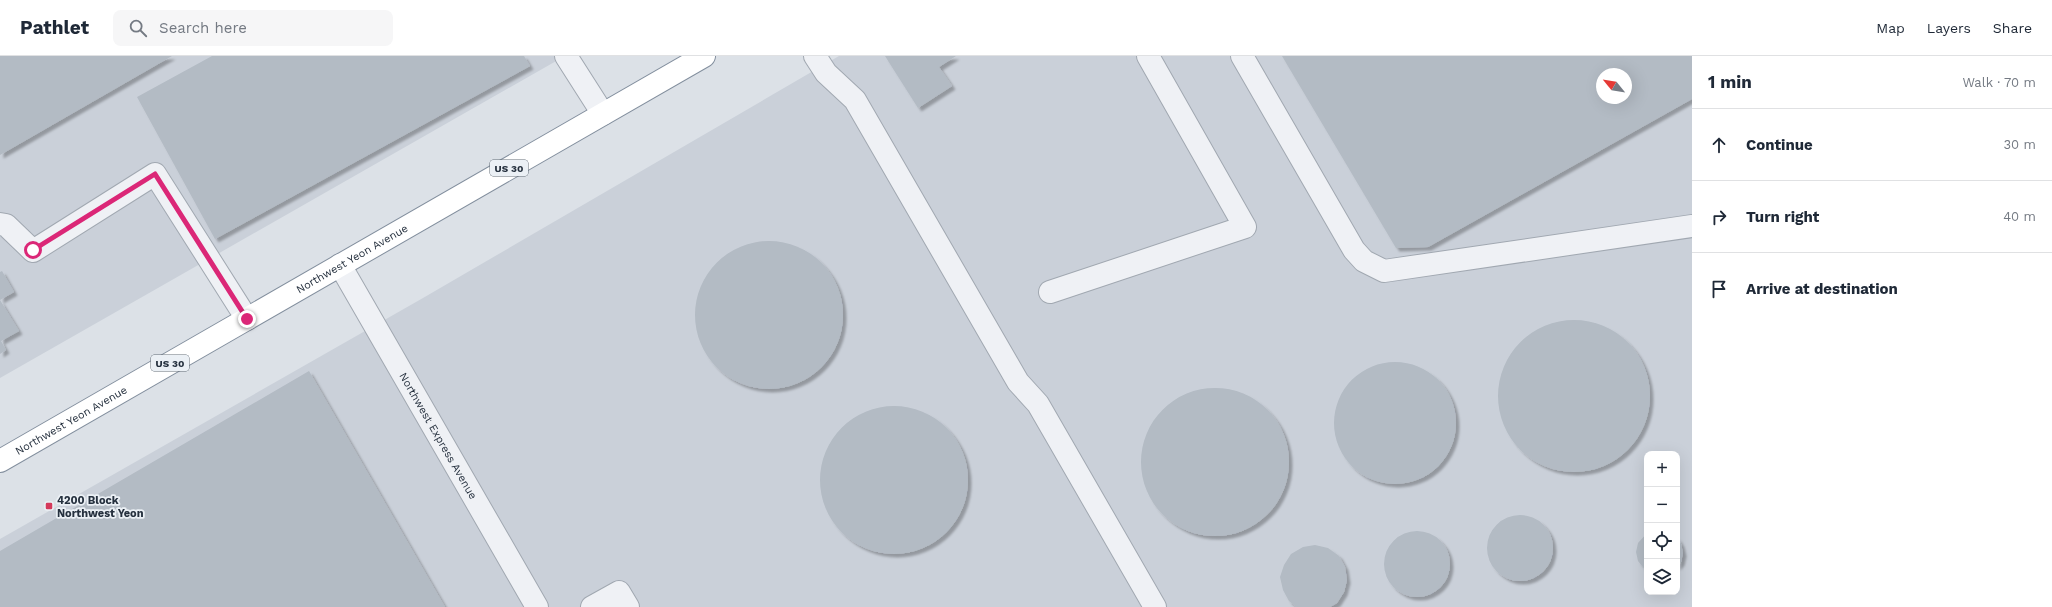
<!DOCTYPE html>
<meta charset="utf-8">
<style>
:root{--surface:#fff;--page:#f6f6f7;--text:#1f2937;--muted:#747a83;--line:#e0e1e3}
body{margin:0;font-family:"Work Sans",sans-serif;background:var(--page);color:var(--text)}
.controls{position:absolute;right:12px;bottom:12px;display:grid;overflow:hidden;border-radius:8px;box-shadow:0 4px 16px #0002}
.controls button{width:36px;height:36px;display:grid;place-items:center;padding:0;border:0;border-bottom:1px solid var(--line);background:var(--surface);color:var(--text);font:20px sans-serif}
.compass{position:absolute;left:1596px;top:12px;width:36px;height:36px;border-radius:50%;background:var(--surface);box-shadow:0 4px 16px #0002;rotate:300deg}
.stop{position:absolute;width:12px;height:12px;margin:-9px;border:3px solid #db2777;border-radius:50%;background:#fff}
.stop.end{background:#db2777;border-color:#fff;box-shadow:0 1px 4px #0008}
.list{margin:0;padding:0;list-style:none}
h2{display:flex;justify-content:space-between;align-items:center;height:52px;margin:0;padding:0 16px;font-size:17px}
h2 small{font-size:13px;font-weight:400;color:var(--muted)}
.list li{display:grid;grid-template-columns:26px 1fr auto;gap:12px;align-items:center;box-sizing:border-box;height:72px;padding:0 16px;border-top:1px solid var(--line)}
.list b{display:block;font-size:15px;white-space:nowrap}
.list em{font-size:13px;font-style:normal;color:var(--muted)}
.icon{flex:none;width:22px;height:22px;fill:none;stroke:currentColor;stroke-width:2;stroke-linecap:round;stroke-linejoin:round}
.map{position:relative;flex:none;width:1692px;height:551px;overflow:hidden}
header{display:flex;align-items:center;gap:24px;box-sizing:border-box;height:56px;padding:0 20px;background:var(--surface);border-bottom:1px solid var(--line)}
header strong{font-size:19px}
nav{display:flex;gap:22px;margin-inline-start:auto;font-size:14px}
.search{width:280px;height:36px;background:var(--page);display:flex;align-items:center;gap:10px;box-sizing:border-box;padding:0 14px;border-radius:8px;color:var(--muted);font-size:15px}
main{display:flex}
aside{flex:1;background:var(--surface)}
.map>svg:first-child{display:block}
.built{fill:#cad0d9;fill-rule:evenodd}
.building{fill:#b3bbc4;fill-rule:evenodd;filter:url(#shadow)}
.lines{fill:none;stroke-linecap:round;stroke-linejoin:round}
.minor-casing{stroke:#a1a8b1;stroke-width:24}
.highway-casing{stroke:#838f9e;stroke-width:24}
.minor{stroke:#eff1f5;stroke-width:22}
.highway{stroke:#fff;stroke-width:22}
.route{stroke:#db2777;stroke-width:5}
.poi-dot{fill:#d4395b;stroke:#ebf0f5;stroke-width:1.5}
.labels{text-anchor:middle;stroke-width:3.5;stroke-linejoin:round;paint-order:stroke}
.shield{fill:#ebf0f5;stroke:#606a75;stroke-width:1}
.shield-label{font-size:10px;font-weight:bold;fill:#25303e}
.street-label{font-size:11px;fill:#25303e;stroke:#ebf0f5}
.poi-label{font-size:11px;font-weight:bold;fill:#25303e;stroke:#ebf0f5;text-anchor:start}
</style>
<header>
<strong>Pathlet</strong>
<div class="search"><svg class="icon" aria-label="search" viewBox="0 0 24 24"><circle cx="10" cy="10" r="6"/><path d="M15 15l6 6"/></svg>Search here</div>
<nav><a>Map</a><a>Layers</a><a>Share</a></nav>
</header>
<main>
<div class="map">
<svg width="1692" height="551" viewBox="0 0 1692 551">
<defs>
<filter id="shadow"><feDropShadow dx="3.5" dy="3.5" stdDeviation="1" flood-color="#0004"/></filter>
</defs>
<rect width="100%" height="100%" fill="#dce1e7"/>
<path class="built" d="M 0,0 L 565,0 L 0,322 Z
M 839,0 L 1692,0 L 1692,551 L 0,551 L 0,483 L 423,242 ZM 1602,18 L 1626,18 L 1626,42 L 1602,42 ZM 1647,398 L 1677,398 L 1677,536 L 1647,536 Z"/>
<path class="building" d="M 0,0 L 172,0 L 0,99 Z
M 212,0 L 524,0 L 530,10 L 215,183 L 137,41 Z
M 885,0 L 956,0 L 939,11 L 952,30 L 918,52 Z
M 1282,0 L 1692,0 L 1692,43 L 1428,191 L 1396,192 ZM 1602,18 L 1626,18 L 1626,42 L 1602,42 Z
M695 259a74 74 0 1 1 148 0a74 74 0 1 1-148 0Z
M 2,215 L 14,236 L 0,244 L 19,275 L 1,285 L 6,294 L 0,298 L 0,216 Z
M1498 340a76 76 0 1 1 152 0a76 76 0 1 1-152 0Z
M1334 367a61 61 0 1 1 122 0a61 61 0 1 1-122 0Z
M 309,315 L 445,551 L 0,551 L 0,495 Z
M1141 406a74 74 0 1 1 148 0a74 74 0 1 1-148 0Z
M820 424a74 74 0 1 1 148 0a74 74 0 1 1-148 0Z
M1487 492a33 33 0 1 1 66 0a33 33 0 1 1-66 0Z
M1384 508a33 33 0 1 1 66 0a33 33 0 1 1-66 0Z
M 1647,477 L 1647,516 L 1638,505 L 1636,496 L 1638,487 Z
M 1677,481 L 1681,488 L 1683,497 L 1681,506 L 1677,511 Z
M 1315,489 L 1328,492 L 1339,500 L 1345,511 L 1347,524 L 1344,536 L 1337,547 L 1330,551 L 1297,551 L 1289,545 L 1283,534 L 1280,521 L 1284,509 L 1291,498 L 1303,491 Z"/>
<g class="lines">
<g class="minor-casing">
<g id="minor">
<path d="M 566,0 L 603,58"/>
<path d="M 815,0 L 826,17 L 855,44 L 1018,326 L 1038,348 L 1155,551"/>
<path d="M 1242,0 L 1354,194 L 1364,205 L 1384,215 L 1692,170"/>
<path d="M 0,168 L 6,169 L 33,195 L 155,118 L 247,263"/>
<path id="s1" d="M 340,209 L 537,551"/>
<path d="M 1050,236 L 1245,171 L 1148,0"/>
<path d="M 592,551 L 619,536 L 628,551"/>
</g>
</g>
<g class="highway-casing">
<g id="highway">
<path id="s2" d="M 0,405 L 704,0"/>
</g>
</g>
<use href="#minor" class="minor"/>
<use href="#highway" class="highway"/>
</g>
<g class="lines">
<path class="route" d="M 33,194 L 155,118 L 247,263"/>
</g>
<rect class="poi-dot" x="45" y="446" width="8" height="8" rx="2"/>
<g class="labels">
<g class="shield">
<rect x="490" y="104" width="38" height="16" rx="3"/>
<rect x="151" y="299" width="38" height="16" rx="3"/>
</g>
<g class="shield-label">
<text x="509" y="116">US 30</text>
<text x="170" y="311">US 30</text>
</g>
<g class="street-label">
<text dy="4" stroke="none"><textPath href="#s2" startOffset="406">Northwest Yeon Avenue</textPath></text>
<text dy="4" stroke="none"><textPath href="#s2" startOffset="82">Northwest Yeon Avenue</textPath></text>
<text dy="4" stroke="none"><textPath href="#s1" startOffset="197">Northwest Express Avenue</textPath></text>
</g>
<g class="poi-label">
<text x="57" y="448">4200 Block<tspan x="57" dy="13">Northwest Yeon</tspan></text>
</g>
</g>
</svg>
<div class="controls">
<button>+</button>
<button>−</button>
<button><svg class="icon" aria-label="locate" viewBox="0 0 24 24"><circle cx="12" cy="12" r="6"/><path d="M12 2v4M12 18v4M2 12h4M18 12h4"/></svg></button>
<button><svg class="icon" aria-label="layers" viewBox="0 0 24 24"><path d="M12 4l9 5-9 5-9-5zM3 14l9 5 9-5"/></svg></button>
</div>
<svg class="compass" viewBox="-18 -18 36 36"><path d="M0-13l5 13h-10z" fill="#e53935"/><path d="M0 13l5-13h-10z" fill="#747a83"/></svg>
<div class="stop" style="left:33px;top:194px"></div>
<div class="stop end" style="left:247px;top:263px"></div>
</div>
<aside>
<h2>1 min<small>Walk · 70 m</small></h2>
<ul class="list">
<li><svg class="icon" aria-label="ahead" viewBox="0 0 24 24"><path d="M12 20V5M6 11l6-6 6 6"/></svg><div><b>Continue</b></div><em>30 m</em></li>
<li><svg class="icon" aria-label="right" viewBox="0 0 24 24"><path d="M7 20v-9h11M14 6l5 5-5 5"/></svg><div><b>Turn right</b></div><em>40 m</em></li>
<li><svg class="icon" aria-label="arrive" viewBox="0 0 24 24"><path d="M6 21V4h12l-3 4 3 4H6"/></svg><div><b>Arrive at destination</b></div></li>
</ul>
</aside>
</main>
